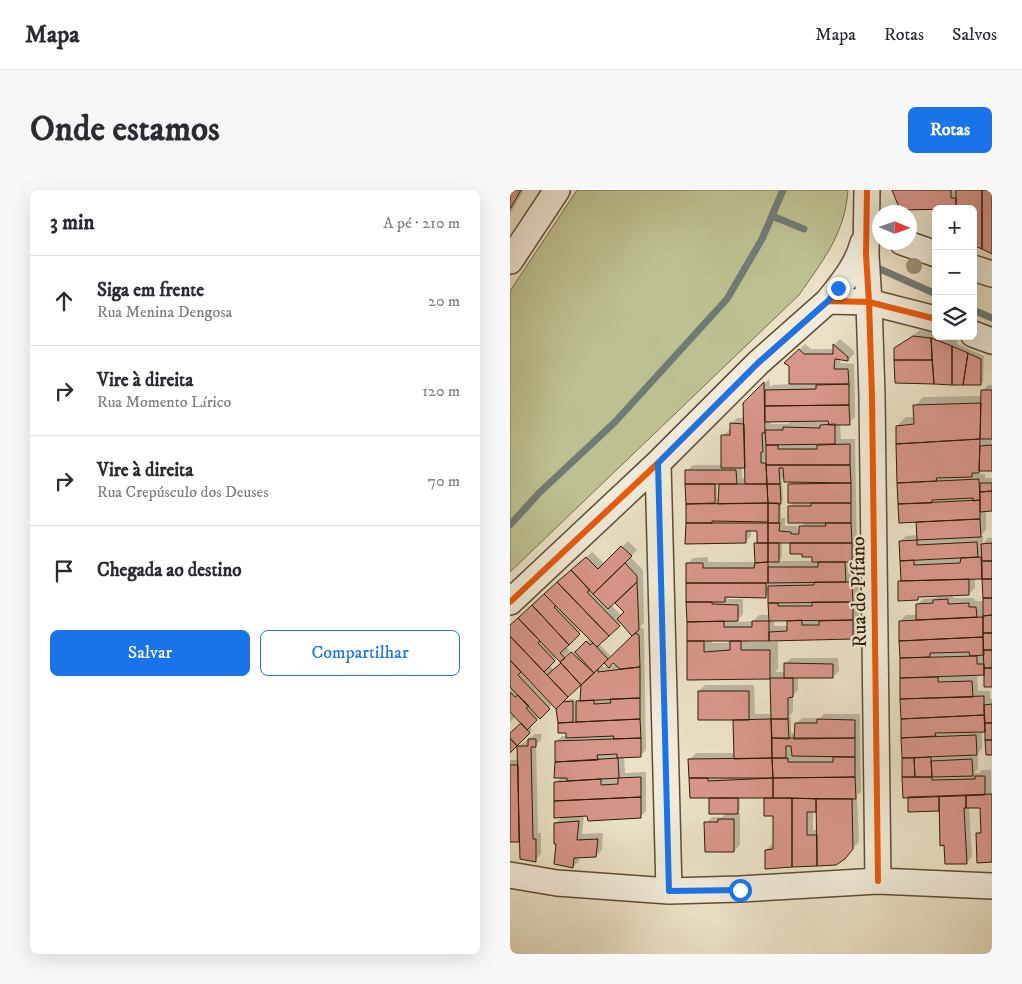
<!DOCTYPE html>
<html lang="pt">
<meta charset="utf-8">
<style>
:root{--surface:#fff;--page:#f7f7f7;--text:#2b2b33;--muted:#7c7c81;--line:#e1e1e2;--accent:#1a73e8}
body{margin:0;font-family:"IM FELL DW Pica",serif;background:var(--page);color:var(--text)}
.controls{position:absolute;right:15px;top:15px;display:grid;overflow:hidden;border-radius:8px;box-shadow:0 5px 20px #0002}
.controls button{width:45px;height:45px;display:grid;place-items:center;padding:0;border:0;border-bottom:1px solid var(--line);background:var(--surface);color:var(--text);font:25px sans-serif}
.compass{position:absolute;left:362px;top:15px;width:45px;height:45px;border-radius:50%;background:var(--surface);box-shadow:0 5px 20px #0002;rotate:92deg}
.stop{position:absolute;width:15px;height:15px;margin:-11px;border:4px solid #1a73e8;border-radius:50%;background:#fff}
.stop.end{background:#1a73e8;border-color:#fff;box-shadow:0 1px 5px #0008}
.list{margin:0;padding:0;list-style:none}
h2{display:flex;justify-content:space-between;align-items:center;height:65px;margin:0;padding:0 20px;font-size:21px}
h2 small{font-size:16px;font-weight:400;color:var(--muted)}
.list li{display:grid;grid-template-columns:32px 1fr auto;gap:15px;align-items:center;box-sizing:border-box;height:90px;padding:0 20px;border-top:1px solid var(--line)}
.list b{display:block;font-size:19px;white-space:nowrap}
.list p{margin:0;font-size:16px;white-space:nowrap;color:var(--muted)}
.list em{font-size:16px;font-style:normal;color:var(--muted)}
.actions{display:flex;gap:10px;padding:15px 20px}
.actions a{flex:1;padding:11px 0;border:1px solid var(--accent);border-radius:8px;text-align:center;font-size:18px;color:var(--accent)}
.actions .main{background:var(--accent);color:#fff}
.icon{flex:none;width:28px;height:28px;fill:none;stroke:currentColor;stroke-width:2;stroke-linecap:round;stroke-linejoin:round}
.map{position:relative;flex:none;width:482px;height:764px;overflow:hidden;border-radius:8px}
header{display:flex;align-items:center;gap:30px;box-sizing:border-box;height:70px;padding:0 25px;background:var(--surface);border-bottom:1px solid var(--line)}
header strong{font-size:24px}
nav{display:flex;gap:28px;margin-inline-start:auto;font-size:18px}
.intro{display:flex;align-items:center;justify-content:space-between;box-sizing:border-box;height:120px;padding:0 30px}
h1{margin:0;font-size:35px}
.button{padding:12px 22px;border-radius:8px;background:var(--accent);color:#fff;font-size:18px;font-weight:700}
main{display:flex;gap:30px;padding:0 30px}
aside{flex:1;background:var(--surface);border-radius:8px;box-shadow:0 5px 20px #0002}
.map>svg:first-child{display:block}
.green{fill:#bdc191;stroke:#766e4a}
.shadow{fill:#0003;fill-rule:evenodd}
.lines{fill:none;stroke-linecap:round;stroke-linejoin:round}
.stream{stroke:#707b74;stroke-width:7}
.building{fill:#d7968a;stroke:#2f1c04}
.minor-casing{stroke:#5e4d34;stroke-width:28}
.minor{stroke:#f1ecda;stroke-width:25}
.cycleway-casing{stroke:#f1ecda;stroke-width:9}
.cycleway{stroke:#e8590c;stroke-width:6}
.tree{fill:#9b9072}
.route{stroke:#1a73e8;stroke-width:6}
.labels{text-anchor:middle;stroke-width:4.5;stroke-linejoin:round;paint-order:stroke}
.street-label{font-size:20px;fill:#2f1c04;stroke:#f1ecda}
</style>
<header>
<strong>Mapa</strong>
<nav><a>Mapa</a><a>Rotas</a><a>Salvos</a></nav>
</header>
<div class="intro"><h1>Onde estamos</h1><a class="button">Rotas</a></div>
<main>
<aside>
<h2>3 min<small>A pé · 210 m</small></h2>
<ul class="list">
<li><svg class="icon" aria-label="ahead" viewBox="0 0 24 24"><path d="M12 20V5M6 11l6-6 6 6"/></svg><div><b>Siga em frente</b><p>Rua Menina Dengosa</p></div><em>20 m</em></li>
<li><svg class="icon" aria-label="right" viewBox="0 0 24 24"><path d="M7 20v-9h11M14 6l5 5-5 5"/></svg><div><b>Vire à direita</b><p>Rua Momento Lírico</p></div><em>120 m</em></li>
<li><svg class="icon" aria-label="right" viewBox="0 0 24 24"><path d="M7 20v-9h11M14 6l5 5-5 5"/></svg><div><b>Vire à direita</b><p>Rua Crepúsculo dos Deuses</p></div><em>70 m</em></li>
<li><svg class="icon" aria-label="arrive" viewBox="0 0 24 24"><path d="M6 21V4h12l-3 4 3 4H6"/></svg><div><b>Chegada ao destino</b></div></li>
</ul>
<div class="actions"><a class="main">Salvar</a><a>Compartilhar</a></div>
</aside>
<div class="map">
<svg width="482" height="764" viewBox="0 0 482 764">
<rect width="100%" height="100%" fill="#eae1c6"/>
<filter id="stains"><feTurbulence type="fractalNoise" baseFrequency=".004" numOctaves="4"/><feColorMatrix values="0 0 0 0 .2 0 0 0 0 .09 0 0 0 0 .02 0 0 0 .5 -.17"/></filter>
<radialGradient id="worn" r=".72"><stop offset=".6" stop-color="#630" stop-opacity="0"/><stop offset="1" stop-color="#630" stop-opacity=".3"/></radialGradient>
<path class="green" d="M 67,0 L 338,0 C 335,44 313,70 289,105 L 0,382 L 0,101 Z"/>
<path class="shadow" d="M 0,0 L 14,0 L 0,24 Z
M 384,0 L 482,0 L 482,62 L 463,19 Z
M 410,140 L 426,142 L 426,146 L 438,146 L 447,150 L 447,154 L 474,166 L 473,191 L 470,194 L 386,192 L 385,159 Z
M 330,149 L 344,161 L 344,164 L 338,170 L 330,169 L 330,173 L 344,174 L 345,227 L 339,233 L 330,233 L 331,249 L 345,249 L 347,364 L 341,370 L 341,387 L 348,386 L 349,442 L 343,448 L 238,449 L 238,452 L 268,452 L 268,479 L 265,482 L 275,482 L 275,474 L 281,468 L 328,468 L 329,481 L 323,487 L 288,487 L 288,500 L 283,505 L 283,522 L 278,527 L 281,527 L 281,543 L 286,543 L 286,534 L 292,528 L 310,528 L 314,524 L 350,524 L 351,602 L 347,605 L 349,652 L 334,668 L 256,660 L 262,654 L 264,654 L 264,625 L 255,607 L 230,607 L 230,620 L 226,623 L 230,623 L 230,655 L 224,661 L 196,633 L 202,627 L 212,627 L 216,622 L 200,609 L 180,569 L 186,563 L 225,563 L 224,528 L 189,501 L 195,495 L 244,495 L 245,524 L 262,524 L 261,486 L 260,488 L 178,489 L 177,374 L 183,368 L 198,367 L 198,372 L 246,372 L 246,354 L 248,351 L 248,340 L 241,340 L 241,346 L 235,352 L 177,353 L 177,281 L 183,275 L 212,275 L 213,246 L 219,240 L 221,240 L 221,234 L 227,228 L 235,228 L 234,214 L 259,189 L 260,197 L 262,195 L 280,194 L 280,175 L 276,173 L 295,154 L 301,159 L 324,159 L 324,155 ZM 317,229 L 314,232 L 301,232 L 301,230 ZM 261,230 L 282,230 L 278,234 L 261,234 ZM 232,277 L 236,277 L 236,288 L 232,288 ZM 275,287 L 283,290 L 279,294 L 284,312 L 279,317 L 295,332 L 290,339 L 287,339 L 287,336 L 275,336 L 275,328 L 271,328 L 271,311 L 273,310 L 272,291 L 270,291 ZM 207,293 L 210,293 L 210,308 L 207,308 ZM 272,352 L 282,352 L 303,366 L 304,371 L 269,371 L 272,368 ZM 260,402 L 260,425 L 249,425 L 243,431 L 226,432 L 233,424 L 233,409 L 217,409 L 220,406 L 255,407 ZM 278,429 L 278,436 L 264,436 L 264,430 ZM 202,450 L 221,450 L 217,453 L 202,453 ZM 303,620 L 308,620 L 308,640 L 303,640 Z
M 478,195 L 482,195 L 482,279 L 471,280 L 466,284 L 475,284 L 475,288 L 482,288 L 482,320 L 476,320 L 476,340 L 470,346 L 473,346 L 473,354 L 478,348 L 482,348 L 482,495 L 475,484 L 467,484 L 468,501 L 480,501 L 480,509 L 482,509 L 482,564 L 476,539 L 472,541 L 472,558 L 468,563 L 468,579 L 464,583 L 469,583 L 472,580 L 481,580 L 482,671 L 467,644 L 472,639 L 471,617 L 459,617 L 462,667 L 456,673 L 430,618 L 429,620 L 399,606 L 394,586 L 390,431 L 396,425 L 407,425 L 407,415 L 413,409 L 426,408 L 430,405 L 411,405 L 408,409 L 389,392 L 392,390 L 390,352 L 396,346 L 408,345 L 407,331 L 390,332 L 387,236 L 396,227 L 405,227 L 405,216 L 413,207 L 472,206 L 472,201 ZM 465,388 L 474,388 L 474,411 L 465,411 L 464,408 L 443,408 L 443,405 L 459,404 L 465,398 Z
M 118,351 L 127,360 L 120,367 L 133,380 L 134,433 L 130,437 L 134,439 L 136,560 L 130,566 L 114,567 L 115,583 L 136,582 L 136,621 L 130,627 L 74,625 L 72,644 L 93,643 L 92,660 L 86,666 L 69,666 L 69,671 L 63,677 L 47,653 L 45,634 L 52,627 L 46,592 L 51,587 L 46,552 L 52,546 L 57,546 L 57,541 L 50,542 L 47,518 L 43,514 L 19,536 L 22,540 L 0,561 L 0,545 L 12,533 L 6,526 L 0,532 L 0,436 L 82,362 L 95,374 ZM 105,411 L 116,422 L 112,426 L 101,415 ZM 111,432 L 124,446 L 102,467 L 89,454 ZM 72,440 L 80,448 L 67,462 L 65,460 L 54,470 L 52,469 L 60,461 L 55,456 ZM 47,467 L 52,472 L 44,480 L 39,475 ZM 94,471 L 99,476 L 103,471 L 107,475 L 93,477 ZM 72,493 L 72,507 L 65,514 L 65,509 L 54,510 Z
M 25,544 L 32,544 L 31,550 L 26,555 L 28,643 L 31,643 L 31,664 L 25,670 L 11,650 L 0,650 L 0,664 L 0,570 L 9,570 L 9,556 Z"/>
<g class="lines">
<path class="stream" d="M 262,26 L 294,39
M 370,79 L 426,104
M 463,120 L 482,128
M 0,335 L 29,303 L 105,232 L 217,109 L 252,49 L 273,0"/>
</g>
<path class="building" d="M 0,0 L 11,0 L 0,19 Z
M 382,0 L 441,0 L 441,8 L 446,8 L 446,19 L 390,20 Z
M 446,0 L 472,0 L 472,59 L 463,55 L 463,19 L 446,19 Z
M 472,0 L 482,0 L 482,64 L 472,59 Z
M 403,146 L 421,148 L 422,170 L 384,170 L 384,158 Z
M 421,148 L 442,156 L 442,195 L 424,194 Z
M 323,154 L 338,167 L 338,171 L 325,169 L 324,179 L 338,179 L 339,194 L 279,194 L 279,176 L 274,173 L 289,159 L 294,164 L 323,164 Z
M 442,156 L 458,163 L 453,195 L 442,195 Z
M 458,163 L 471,169 L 471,195 L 453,195 Z
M 384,170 L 422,170 L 424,194 L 385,193 Z
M 254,192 L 255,243 L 252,243 L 253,262 L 251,262 L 251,273 L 256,273 L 257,294 L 235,294 L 233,213 Z
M 339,194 L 339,215 L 255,216 L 255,200 L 306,199 L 306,195 Z
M 471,200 L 482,200 L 482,249 L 470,249 Z
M 471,213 L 470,249 L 386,254 L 386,236 L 404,234 L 403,215 Z
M 339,215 L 340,235 L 319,235 L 318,231 L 255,232 L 255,216 Z
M 220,233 L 234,234 L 235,278 L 211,278 L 211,245 L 220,245 Z
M 325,234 L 325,254 L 256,255 L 255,240 L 273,240 L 273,237 L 310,238 L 310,235 Z
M 470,249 L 469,283 L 462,283 L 462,287 L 426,288 L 427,291 L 387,293 L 386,254 Z
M 340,254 L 340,275 L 256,275 L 256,255 L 268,255 L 268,259 L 307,259 L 307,255 Z
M 482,255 L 482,281 L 469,281 L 470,256 Z
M 256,275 L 340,275 L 341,293 L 274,292 L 273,278 L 269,278 L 270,294 L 257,294 Z
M 175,280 L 226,280 L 227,294 L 175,294 Z
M 469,289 L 470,310 L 463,311 L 463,308 L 422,310 L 422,313 L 388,314 L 387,293 Z
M 341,293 L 341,313 L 278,313 L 278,294 Z
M 470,293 L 482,293 L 482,301 L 470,302 Z
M 175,294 L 205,294 L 205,313 L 176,314 Z
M 209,294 L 257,294 L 258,313 L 208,314 Z
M 257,294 L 270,294 L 271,314 L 258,313 Z
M 482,301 L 482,321 L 470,322 L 470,302 Z
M 470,310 L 470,329 L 389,333 L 388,314 Z
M 258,313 L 258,332 L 202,331 L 202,333 L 176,333 L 176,314 Z
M 258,313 L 269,313 L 269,333 L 258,333 Z
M 301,313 L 341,313 L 341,333 L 278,333 L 278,316 L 301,316 Z
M 470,329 L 471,347 L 407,350 L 406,332 Z
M 176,333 L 258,333 L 258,353 L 247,353 L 247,341 L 236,341 L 236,353 L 175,354 Z
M 258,333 L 270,333 L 269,341 L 281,342 L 281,344 L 289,344 L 289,336 L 316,336 L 315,333 L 341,333 L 342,353 L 258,353 Z
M 407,350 L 407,355 L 467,352 L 468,367 L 390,371 L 389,351 Z
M 244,353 L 258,353 L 258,372 L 245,373 Z
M 258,353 L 269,353 L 269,372 L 258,372 Z
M 280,353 L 342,353 L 342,372 L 302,372 L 302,367 L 292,367 L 292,364 L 280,364 Z
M 482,353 L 482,371 L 472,371 L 471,354 Z
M 111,356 L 122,366 L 83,404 L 61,380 L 76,367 L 88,379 Z
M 471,367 L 472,389 L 391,391 L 390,371 L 404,370 L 404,375 L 450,373 L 451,368 Z
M 472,371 L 482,371 L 482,389 L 472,389 Z
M 258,372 L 258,393 L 176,393 L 176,373 L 193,373 L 193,378 L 244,378 L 245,373 Z
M 308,372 L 335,372 L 336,392 L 258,393 L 258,377 L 308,377 Z
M 115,373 L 127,386 L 127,392 L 98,419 L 83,404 Z
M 61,380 L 80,400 L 77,402 L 110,436 L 99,446 L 47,392 Z
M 459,389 L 459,405 L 408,407 L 408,410 L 388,411 L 388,391 Z
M 472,389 L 482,389 L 482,408 L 473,408 Z
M 47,392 L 99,446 L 87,457 L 34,404 Z
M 127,392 L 129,440 L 122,446 L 107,429 L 114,422 L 105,413 Z
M 304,392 L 342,392 L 343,412 L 258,413 L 258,396 L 304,395 Z
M 176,393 L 256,393 L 256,408 L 215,407 L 215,412 L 176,412 Z
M 34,404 L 46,416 L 44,417 L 70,444 L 59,455 L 22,415 Z
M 473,408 L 482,408 L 482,425 L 473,426 Z
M 438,409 L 438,414 L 459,413 L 459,417 L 466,417 L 467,427 L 406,430 L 406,414 L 423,413 L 423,410 Z
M 176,412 L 202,412 L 202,414 L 228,415 L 228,431 L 177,432 Z
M 302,412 L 343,412 L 343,430 L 259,431 L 258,413 L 268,413 L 268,416 L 302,416 Z
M 22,415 L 59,455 L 50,463 L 55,468 L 50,472 L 8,428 Z
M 482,425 L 482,443 L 473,443 L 473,426 Z
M 473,427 L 473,447 L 389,451 L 389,431 Z
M 8,428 L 30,451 L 28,453 L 45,471 L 34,482 L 0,446 L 0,435 Z
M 292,430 L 292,435 L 309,435 L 309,431 L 343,430 L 343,449 L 259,451 L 259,442 L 277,441 L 277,431 Z
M 214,431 L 214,437 L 242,437 L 242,431 L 259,431 L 259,451 L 177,451 L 177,432 Z
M 125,443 L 129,445 L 130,477 L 110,479 L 103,473 L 99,478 L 94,473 Z
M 473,443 L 482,443 L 482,460 L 473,460 Z
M 0,446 L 58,507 L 46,519 L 0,470 Z
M 473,447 L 474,465 L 460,466 L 459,462 L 420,463 L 420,467 L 390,468 L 389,451 Z
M 76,451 L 80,455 L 83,453 L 98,469 L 84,483 L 65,462 Z
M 177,451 L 194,451 L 194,462 L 220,460 L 220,451 L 231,451 L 231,460 L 260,460 L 260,489 L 177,490 Z
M 473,460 L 482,460 L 482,478 L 474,478 Z
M 61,462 L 84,483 L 71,495 L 50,472 Z
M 467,466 L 467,474 L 474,474 L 474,485 L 390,488 L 390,468 Z
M 0,470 L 11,482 L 8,485 L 40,519 L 30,529 L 0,497 Z
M 51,473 L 71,495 L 58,507 L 37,485 Z
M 274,473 L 323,474 L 323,488 L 274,488 Z
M 130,477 L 130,508 L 70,511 L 71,495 L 88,479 L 88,482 Z
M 474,478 L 482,478 L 482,497 L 474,497 Z
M 428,487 L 428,492 L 462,491 L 463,507 L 390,509 L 390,488 Z
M 260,488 L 283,488 L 283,507 L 278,508 L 278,529 L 261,529 Z
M 188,501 L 239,501 L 239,530 L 188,530 Z
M 0,502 L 5,507 L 8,505 L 19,516 L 16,518 L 27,530 L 17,540 L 0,522 Z
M 474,506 L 474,525 L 391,529 L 390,509 Z
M 130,508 L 130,529 L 66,532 L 66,511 L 84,510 L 84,514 L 101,513 L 100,509 Z
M 63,511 L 63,532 L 48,533 L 46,519 L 53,512 Z
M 482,514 L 482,533 L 475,533 L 474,515 Z
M 474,525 L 475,542 L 425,543 L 426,546 L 391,548 L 391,529 Z
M 130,529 L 131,548 L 103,549 L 104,546 L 56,548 L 56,543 L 48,543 L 48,533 Z
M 261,529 L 262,568 L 224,569 L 223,530 Z
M 261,529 L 278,529 L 279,549 L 262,548 Z
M 307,529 L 345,530 L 345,548 L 284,549 L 285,533 L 307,533 Z
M 11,533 L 20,543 L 7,556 L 0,548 L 0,543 Z
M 475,533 L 482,533 L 482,550 L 475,550 Z
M 466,545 L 467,565 L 392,568 L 391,548 Z
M 0,548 L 7,556 L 0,563 Z
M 131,548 L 131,567 L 107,568 L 107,564 L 87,565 L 88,570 L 45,572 L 45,551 Z
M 262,548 L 345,548 L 345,567 L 282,566 L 281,556 L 276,556 L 276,568 L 262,568 Z
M 18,549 L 26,549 L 26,557 L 21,557 L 23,649 L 26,649 L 26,672 L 10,669 L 7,556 L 18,556 Z
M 475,550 L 482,550 L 482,565 L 476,565 Z
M 323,567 L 345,567 L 345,587 L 263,588 L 262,568 L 278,568 L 278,572 L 323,572 Z
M 421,567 L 422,587 L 405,587 L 404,568 Z
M 108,568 L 109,588 L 57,591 L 57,588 L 44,588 L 45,572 Z
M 262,568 L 263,588 L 179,588 L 178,569 Z
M 392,568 L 404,568 L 405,587 L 392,587 Z
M 462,569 L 463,586 L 422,587 L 421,571 Z
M 0,575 L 8,575 L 9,652 L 0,652 Z
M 465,586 L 475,586 L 475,605 L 393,608 L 392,587 L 422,587 L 422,590 L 465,589 Z
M 131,587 L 131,607 L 44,611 L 44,592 L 91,589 L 91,595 L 108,594 L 108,588 Z
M 345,587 L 346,609 L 263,608 L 263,588 Z
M 179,588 L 198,588 L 198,591 L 263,588 L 263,608 L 180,608 Z
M 482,604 L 482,672 L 467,673 L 466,643 L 471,643 L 470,618 L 456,618 L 456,605 Z
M 456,605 L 456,618 L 454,618 L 457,674 L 435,674 L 434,655 L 430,656 L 429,606 Z
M 429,606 L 429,621 L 398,622 L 398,607 Z
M 131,607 L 131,628 L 78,631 L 77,626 L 44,628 L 44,611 Z
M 199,608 L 228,608 L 228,624 L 199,624 Z
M 254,608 L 282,608 L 282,677 L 255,679 L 255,660 L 263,659 L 263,626 L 254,626 Z
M 282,608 L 306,609 L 306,622 L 297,622 L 297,645 L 307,645 L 307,676 L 282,677 Z
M 306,609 L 342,609 L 343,659 L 335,669 L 326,675 L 307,676 Z
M 208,629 L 224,629 L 224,662 L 195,662 L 194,632 L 208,632 Z
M 69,631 L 67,650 L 88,649 L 86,667 L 64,668 L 63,678 L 44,674 L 46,654 L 44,654 L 44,633 Z"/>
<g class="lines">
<g class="minor-casing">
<path id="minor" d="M 357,0 L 356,65 L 359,112 L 362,206 L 368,691
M 392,52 L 426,64
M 0,71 L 47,0
M 463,78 L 482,84
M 318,111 C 332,93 347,76 353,53
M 463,144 L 482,151
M 148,273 L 159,701
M 0,412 L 148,273 L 248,173 L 318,111 L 359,112 L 426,129
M 0,685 L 47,693 L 159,701 L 230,699 L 368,691 L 482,696"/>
</g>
<use href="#minor" class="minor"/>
<g class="cycleway-casing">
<path id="cycleway" d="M 357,0 L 356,65 L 359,112 L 362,206 L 368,691
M 0,412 L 148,273 L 248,173 L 318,111 L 359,112 L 426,129"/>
</g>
<use href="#cycleway" class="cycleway"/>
</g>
<circle class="tree" cx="404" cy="76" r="8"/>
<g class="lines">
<path class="route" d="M 230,700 L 159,701 L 148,273 L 248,173 L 318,111 L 328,98"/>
</g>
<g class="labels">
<g class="street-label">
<text transform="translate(348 402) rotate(-91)" y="7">Rua do Pífano</text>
</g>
</g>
<rect width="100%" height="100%" filter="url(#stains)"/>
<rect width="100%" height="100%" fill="url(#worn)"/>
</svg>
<div class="controls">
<button>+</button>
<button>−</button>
<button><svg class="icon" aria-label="layers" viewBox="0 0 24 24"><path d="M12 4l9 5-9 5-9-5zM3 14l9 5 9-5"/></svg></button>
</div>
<svg class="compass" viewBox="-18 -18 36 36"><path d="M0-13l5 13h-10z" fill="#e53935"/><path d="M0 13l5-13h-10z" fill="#7c7c81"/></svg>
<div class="stop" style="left:230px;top:700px"></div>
<div class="stop end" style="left:328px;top:98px"></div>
</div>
</main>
